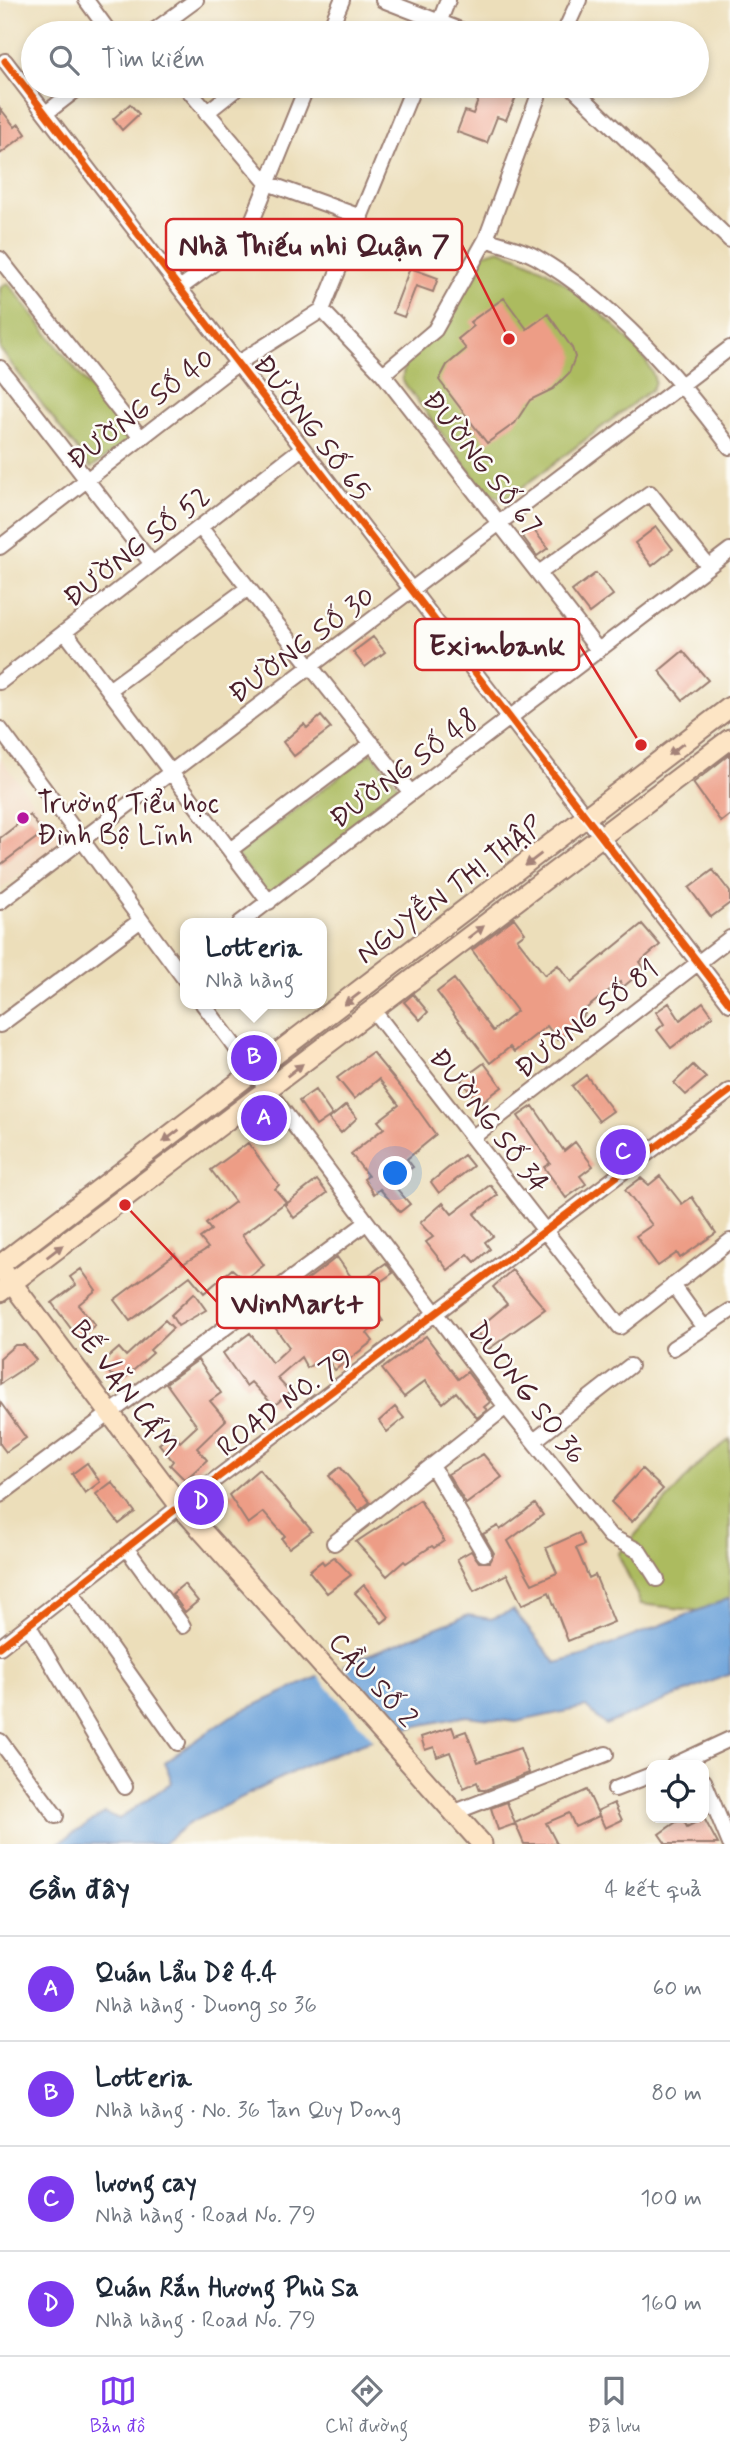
<!DOCTYPE html>
<html lang="vi">
<meta charset="utf-8">
<style>
:root{--surface:#fff;--page:#f6f6f7;--text:#1f2937;--muted:#747a83;--line:#e0e1e3;--accent:#7c3aed}
body{margin:0;font-family:Mynerve,sans-serif;background:var(--page);color:var(--text)}
.controls{position:absolute;right:21px;bottom:21px;display:grid;overflow:hidden;border-radius:14px;box-shadow:0 4px 10px #0003}
.controls button{width:63px;height:63px;display:grid;place-items:center;padding:0;border:0;border-bottom:2px solid var(--line);background:var(--surface);color:var(--text);font:35px sans-serif}
.you{position:absolute;left:396px;top:1174px;width:24px;height:24px;margin:-18px;border:5px solid #fff;border-radius:50%;background:#1a73e8;box-shadow:0 0 0 10px #1a73e833}
.badge{display:grid;place-items:center;width:46px;height:46px;border-radius:50%;background:var(--accent);color:#fff;font-size:23px;font-weight:700}
.pin{position:absolute;translate:-50% -50%;border:4px solid #fff;box-shadow:0 2px 7px #0006}
.popup{position:absolute;left:180px;top:918px;width:147px;height:91px;box-sizing:border-box;display:grid;place-content:center;border-radius:14px;background:var(--surface);filter:drop-shadow(0 2px 5px #0005);font-size:23px;white-space:nowrap;color:var(--muted)}
.popup b{font-size:26px;color:var(--text)}
.popup::after{content:'';position:absolute;left:50%;top:100%;margin-left:-14px;border:14px solid transparent;border-top-color:var(--surface)}
.list{margin:0;padding:0;list-style:none}
h2{display:flex;justify-content:space-between;align-items:center;height:91px;margin:0;padding:0 28px;font-size:30px}
h2 small{font-size:23px;font-weight:400;color:var(--muted)}
.list li{display:grid;grid-template-columns:46px 1fr auto;gap:21px;align-items:center;box-sizing:border-box;height:105px;padding:0 28px;border-top:2px solid var(--line)}
.list b{display:block;font-size:26px;white-space:nowrap}
.list p{margin:0;font-size:23px;white-space:nowrap;color:var(--muted)}
.list em{font-size:23px;font-style:normal;color:var(--muted)}
.icon{flex:none;width:38px;height:38px;fill:none;stroke:currentColor;stroke-width:2;stroke-linecap:round;stroke-linejoin:round}
.map{position:relative;flex:none;width:730px;height:1844px;overflow:hidden}
.search{position:absolute;background:var(--surface);box-shadow:0 4px 10px #0003;left:21px;right:21px;top:21px;height:77px;display:flex;align-items:center;gap:18px;box-sizing:border-box;padding:0 24px;border-radius:38px;color:var(--muted);font-size:26px}
.sheet{height:511px;background:var(--surface)}
nav{display:flex;justify-content:space-around;align-items:center;box-sizing:border-box;height:98px;border-top:2px solid var(--line);background:var(--surface);font-size:19px;color:var(--muted)}
nav a{display:grid;justify-items:center;gap:4px}
nav .on{color:var(--accent)}
.map>svg:first-child{display:block}
.built{fill:#f0d5bc}
.green{fill:#acbb5e;stroke:#7b6d44;stroke-width:2}
.water{fill:#6ca2d9;stroke:#5b6082;stroke-width:2}
.pier{fill:#ecdeba}
.building{fill:#ed9d86}
.lines{fill:none;stroke-linecap:round;stroke-linejoin:round}
.street-casing{stroke:#9b7e72;stroke-width:18}
.secondary-casing{stroke:#9b7e72;stroke-width:23}
.street{stroke:#fff;stroke-width:14}
.secondary{stroke:#fde5c5;stroke-width:19}
.cycleway-casing{stroke:#fdfcf7;stroke-width:11}
.cycleway{stroke:#e8590c;stroke-width:7}
.oneway{fill:#a48278}
.poi-dot{fill:#b5179e;stroke:#fdfcf7;stroke-width:2.5}
.labels{text-anchor:middle;stroke-width:5;stroke-linejoin:round;paint-order:stroke}
.street-label{font-size:28px;fill:#4a1f2b;stroke:#fdfcf7}
.poi-label{font-size:28px;fill:#4a1f2b;stroke:#fdfcf7;text-anchor:start}
.leader{fill:none;stroke:#d62828;stroke-width:2.5}
.callout-dot{fill:#d62828;stroke:#fdfcf7;stroke-width:2.5}
.callout{fill:#fdfcf7;stroke:#d62828;stroke-width:2.5}
.callout-label{font-size:30px;text-anchor:middle;font-weight:bold;fill:#4a1f2b}
</style>
<div class="map">
<svg width="730" height="1844" viewBox="0 0 730 1844">
<rect width="100%" height="100%" fill="#fdfcf7"/>
<filter id="ink" filterUnits="userSpaceOnUse"><feTurbulence type="fractalNoise" baseFrequency=".0143" numOctaves="2"/><feDisplacementMap in="SourceGraphic" scale="14" xChannelSelector="R" yChannelSelector="G"/><feConvolveMatrix kernelMatrix="1 2 1 2 8 2 1 2 1" color-interpolation-filters="sRGB"/></filter>
<filter id="wash" filterUnits="userSpaceOnUse"><feTurbulence type="fractalNoise" baseFrequency=".00686" numOctaves="4" result="noise"/><feDisplacementMap in="SourceGraphic" scale="28" xChannelSelector="R" yChannelSelector="G"/><feGaussianBlur stdDeviation="1.57" result="paint"/><feColorMatrix in="noise" values="0 0 0 0 0 0 0 0 0 0 0 0 0 0 0 0 0 1.4 0 .05"/><feComposite in="paint" operator="in"/></filter>
<g filter="url(#wash)">
<rect width="100%" height="100%" fill="#ecdeba"/>
<path class="built" d="M 0,758 L 64,841 L 0,890 Z"/>
<path class="green" d="M 500,249 C 517,257 535,263 550,273 C 577,291 651,351 655,382 L 652,389 L 511,496 L 501,499 L 483,489 L 402,380 L 405,363 L 483,254 Z
M 8,283 L 130,439 L 91,468 L 0,349 L 0,288 Z
M 372,752 L 404,793 L 268,894 L 236,855 Z
M 730,1439 L 730,1598 L 700,1611 L 641,1604 L 618,1554 L 700,1463 Z"/>
<path class="water" d="M 730,1598 L 730,1674 L 605,1725 L 586,1707 L 516,1722 L 466,1716 L 398,1730 L 315,1761 L 188,1824 L 163,1844 L 57,1844 L 105,1813 L 119,1819 L 172,1782 L 165,1762 L 231,1716 L 355,1660 L 468,1615 L 491,1619 L 513,1610 L 556,1663 L 585,1655 Z"/>
<path class="pier" d="M 341,1662 L 401,1733 L 375,1742 L 316,1674 Z"/>
<g id="blocks">
<path class="building" d="M 487,86 L 516,97 L 506,120 L 497,117 L 487,143 L 457,132 L 465,111 L 473,114 L 483,87 Z
M 130,104 L 139,114 L 122,130 L 113,119 Z
M 0,108 L 15,127 L 19,124 L 26,134 L 0,154 Z
M 410,268 L 438,278 L 433,292 L 416,286 L 404,317 L 393,313 Z
M 504,298 L 527,329 L 548,314 L 572,348 L 575,357 L 569,373 L 553,389 L 530,400 L 515,423 L 487,443 L 439,380 L 447,365 L 466,349 L 458,339 L 474,326 L 470,322 Z
M 656,527 L 673,549 L 652,566 L 635,543 Z
M 532,528 L 548,548 L 537,556 L 521,534 Z
M 596,573 L 613,595 L 589,613 L 572,591 Z
M 486,623 L 504,643 L 493,653 L 475,632 Z
M 373,637 L 385,652 L 365,667 L 353,652 Z
M 683,651 L 708,680 L 683,700 L 659,671 Z
M 321,716 L 331,728 L 294,756 L 283,742 L 304,724 L 307,728 Z
M 730,754 L 730,815 L 721,822 L 693,783 Z
M 30,815 L 43,833 L 0,865 L 0,838 Z
M 713,870 L 730,892 L 730,903 L 711,917 L 689,888 Z
M 514,918 L 525,933 L 517,939 L 545,975 L 558,965 L 571,982 L 642,924 L 660,945 L 640,962 L 644,968 L 634,978 L 623,987 L 620,982 L 583,1011 L 585,1014 L 568,1027 L 571,1030 L 558,1040 L 547,1026 L 514,1052 L 510,1047 L 490,1063 L 437,992 L 454,979 L 493,1031 L 517,1011 L 472,950 Z
M 413,994 L 428,1012 L 420,1020 L 404,1002 Z
M 703,1002 L 713,1016 L 671,1048 L 657,1030 L 664,1024 L 656,1012 L 669,1003 L 680,1020 Z
M 372,1052 L 409,1097 L 436,1135 L 407,1159 L 413,1167 L 391,1182 L 410,1204 L 400,1212 L 380,1189 L 374,1194 L 364,1179 L 368,1176 L 351,1154 L 384,1128 L 378,1121 L 399,1105 L 379,1079 L 354,1099 L 337,1078 Z
M 484,1063 L 502,1087 L 479,1104 L 461,1080 Z
M 693,1065 L 706,1078 L 686,1095 L 674,1083 Z
M 586,1075 L 613,1111 L 599,1121 L 572,1086 Z
M 315,1090 L 332,1115 L 316,1126 L 299,1101 Z
M 346,1105 L 357,1118 L 341,1133 L 329,1119 Z
M 533,1106 L 564,1151 L 575,1142 L 593,1166 L 580,1176 L 586,1184 L 566,1198 L 544,1167 L 550,1163 L 518,1116 Z
M 248,1143 L 279,1185 L 275,1189 L 286,1202 L 242,1235 L 264,1265 L 245,1280 L 232,1269 L 204,1293 L 190,1276 L 130,1321 L 114,1300 L 175,1254 L 183,1264 L 208,1248 L 200,1238 L 211,1230 L 206,1224 L 235,1202 L 211,1170 Z
M 464,1155 L 473,1166 L 439,1193 L 431,1182 Z
M 660,1176 L 682,1204 L 692,1197 L 716,1233 L 680,1258 L 677,1253 L 658,1266 L 636,1236 L 652,1225 L 625,1190 L 641,1178 L 649,1185 Z
M 317,1180 L 327,1193 L 294,1218 L 285,1205 Z
M 490,1185 L 498,1195 L 474,1214 L 493,1236 L 485,1242 L 490,1249 L 475,1262 L 468,1254 L 448,1270 L 426,1242 L 433,1237 L 420,1223 L 443,1203 L 452,1214 Z
M 337,1257 L 356,1284 L 386,1263 L 393,1273 L 364,1293 L 383,1321 L 367,1333 L 373,1341 L 335,1370 L 325,1356 L 307,1368 L 301,1357 L 277,1378 L 290,1392 L 274,1406 L 251,1382 L 246,1386 L 223,1353 L 250,1333 L 272,1363 L 289,1347 L 271,1322 L 285,1312 L 278,1302 Z
M 81,1269 L 96,1290 L 78,1305 L 95,1325 L 78,1338 L 52,1303 L 76,1285 L 70,1277 Z
M 512,1270 L 545,1309 L 486,1351 L 476,1339 L 480,1336 L 476,1330 L 507,1304 L 493,1287 Z
M 194,1293 L 206,1310 L 178,1326 L 171,1315 Z
M 165,1320 L 173,1328 L 150,1350 L 153,1353 L 126,1377 L 111,1375 L 102,1363 L 119,1348 L 126,1356 Z
M 426,1336 L 458,1379 L 467,1372 L 490,1402 L 484,1407 L 487,1410 L 477,1418 L 456,1392 L 443,1403 L 425,1381 L 404,1397 L 382,1369 Z
M 15,1345 L 24,1345 L 36,1360 L 0,1384 L 0,1358 Z
M 198,1360 L 221,1393 L 210,1401 L 226,1420 L 197,1448 L 207,1460 L 185,1480 L 170,1465 L 173,1461 L 159,1444 L 173,1433 L 180,1442 L 197,1426 L 166,1383 Z
M 0,1402 L 26,1438 L 6,1452 L 0,1444 Z
M 395,1407 L 404,1418 L 387,1432 L 379,1421 Z
M 483,1454 L 502,1477 L 466,1504 L 448,1474 Z
M 87,1463 L 100,1482 L 85,1493 L 72,1474 Z
M 340,1467 L 370,1502 L 359,1511 L 329,1476 Z
M 259,1469 L 312,1531 L 289,1548 L 282,1539 L 285,1536 L 264,1512 L 248,1524 L 229,1495 Z
M 642,1469 L 663,1489 L 632,1522 L 611,1502 Z
M 112,1482 L 135,1512 L 119,1524 L 96,1494 Z
M 420,1500 L 444,1541 L 434,1548 L 432,1546 L 406,1563 L 404,1561 L 387,1576 L 356,1542 Z
M 535,1504 L 543,1515 L 508,1541 L 532,1584 L 557,1573 L 546,1548 L 579,1533 L 584,1545 L 576,1548 L 589,1578 L 595,1575 L 614,1622 L 568,1641 L 549,1592 L 522,1605 L 507,1574 L 474,1591 L 457,1559 L 471,1551 L 479,1562 L 489,1562 L 494,1553 L 483,1534 L 498,1526 L 500,1530 Z
M 334,1557 L 351,1575 L 327,1593 L 309,1571 L 322,1561 L 324,1564 Z
M 184,1584 L 198,1601 L 185,1612 L 172,1594 Z
M 364,1585 L 389,1617 L 382,1623 L 355,1593 Z
M 452,1727 L 455,1735 L 466,1731 L 478,1762 L 520,1748 L 529,1773 L 485,1790 L 480,1790 L 477,1782 L 464,1788 L 450,1752 L 437,1757 L 434,1747 L 425,1750 L 421,1737 Z
M 587,1790 L 599,1816 L 575,1827 L 569,1813 L 546,1823 L 557,1844 L 524,1844 L 515,1823 Z
M 507,1802 L 515,1824 L 498,1830 L 491,1808 Z
M 614,1803 L 622,1820 L 605,1828 L 597,1811 Z
M 682,1818 L 687,1827 L 704,1818 L 718,1844 L 666,1844 L 659,1834 Z"/>
</g>
</g>
<g filter="url(#ink)">
<use href="#blocks" fill-opacity="0" stroke="#9b7e72" stroke-width="2"/>
<g class="lines">
<g class="street-casing">
<path id="street" d="M 86,0 L 110,33
M 383,0 L 468,33
M 151,33 L 196,0
M 328,33 L 342,0
M 435,33 L 448,0
M 564,33 L 579,0
M 5,61 L 730,1004
M 185,86 L 267,183 L 361,217
M 571,86 L 730,240
M 46,113 L 81,86
M 206,113 L 240,86
M 486,239 C 502,245 522,249 536,257 C 615,303 677,376 730,447
M 0,259 L 141,438
M 180,288 L 244,241 L 307,86
M 322,310 L 383,374 L 598,650
M 0,368 L 152,564
M 383,374 L 435,330 L 486,239 L 542,86
M 200,527 L 411,793
M 0,547 L 238,363 L 322,310 L 414,86
M 539,573 L 650,493 L 708,566
M 65,632 L 269,902
M 0,682 L 302,448
M 109,690 L 248,588
M 0,729 L 186,981
M 230,850 L 372,743
M 0,902 L 730,348
M 240,923 L 730,550
M 203,1004 L 506,1407 L 610,1536 L 639,1551 L 657,1579
M 373,1010 L 620,1327 L 730,1241
M 0,1025 L 141,920
M 473,1137 L 730,938
M 673,1285 L 704,1328
M 673,1348 L 730,1311
M 534,1441 L 630,1366
M 432,1466 L 484,1554
M 0,1495 L 366,1223
M 334,1543 L 506,1407
M 127,1549 L 183,1626
M 72,1593 L 178,1743
M 29,1626 L 125,1787
M 0,1647 L 180,1506 L 730,1091
M 0,1741 L 56,1816
M 674,1765 L 730,1739
M 704,1781 L 730,1844
M 615,1789 L 651,1775
M 455,1812 L 606,1754"/>
</g>
<g class="secondary-casing">
<path id="secondary" d="M 0,1265 L 730,707
M 5,1274 L 180,1506 L 482,1844
M 0,1292 L 730,739"/>
</g>
<use href="#street" class="street"/>
<use href="#secondary" class="secondary"/>
<g class="cycleway-casing">
<path id="cycleway" d="M 5,61 L 730,1004
M 0,1647 L 180,1506 L 730,1091"/>
</g>
<use href="#cycleway" class="cycleway"/>
</g>
<defs><path id="oneway-solid" d="M-6-.8H1V-3.2L6.5 0L1 3.2V.8H-6Z" transform="scale(1.75)"/></defs>
<g class="oneway">
<use href="#oneway-solid" transform="translate(676 749) rotate(142)"/>
<use href="#oneway-solid" transform="translate(533 860) rotate(143)"/>
<use href="#oneway-solid" transform="translate(476 932) rotate(-37)"/>
<use href="#oneway-solid" transform="translate(352 999) rotate(143)"/>
<use href="#oneway-solid" transform="translate(295 1070) rotate(-38)"/>
<use href="#oneway-solid" transform="translate(171 1136) rotate(143)"/>
<use href="#oneway-solid" transform="translate(55 1251) rotate(-37)"/>
</g>
</g>
<circle class="poi-dot" cx="23" cy="818" r="7"/>
<g class="labels">
<g class="street-label">
<text transform="translate(140 408) rotate(-38)" y="10">ĐƯỜNG SỐ 40</text>
<text transform="translate(313 427) rotate(53)" y="10">ĐƯỜNG SỐ 65</text>
<text transform="translate(483 462) rotate(52)" y="10">ĐƯỜNG SỐ 67</text>
<text transform="translate(136 546) rotate(-38)" y="10">ĐƯỜNG SỐ 52</text>
<text transform="translate(301 644) rotate(-37)" y="10">ĐƯỜNG SỐ 30</text>
<text transform="translate(403 768) rotate(-37)" y="10">ĐƯỜNG SỐ 48</text>
<text transform="translate(449 889) rotate(-37)" y="10">NGUYỄN THỊ THẬP</text>
<text transform="translate(586 1018) rotate(-38)" y="10">ĐƯỜNG SỐ 81</text>
<text transform="translate(490 1120) rotate(52)" y="10">ĐƯỜNG SỐ 34</text>
<text transform="translate(126 1387) rotate(53)" y="10">BẾ VĂN CẤM</text>
<text transform="translate(528 1392) rotate(52)" y="10">DUONG SO 36</text>
<text transform="translate(284 1401) rotate(-37)" y="10">ROAD NO. 79</text>
<text transform="translate(374 1679) rotate(48)" y="10">CẦU SỐ 2</text>
</g>
<g class="poi-label">
<text x="37" y="812">Trường Tiểu học<tspan x="37" dy="32">Đinh Bộ Lĩnh</tspan></text>
</g>
</g>
<path class="leader" d="M509 339L462 245M641 745L579 644M125 1205L217 1302"/>
<g class="callout-dot">
<circle cx="509" cy="339" r="7"/>
<circle cx="641" cy="745" r="7"/>
<circle cx="125" cy="1205" r="7"/>
</g>
<g class="callout">
<rect x="166" y="219" width="296" height="51" rx="7"/>
<rect x="415" y="619" width="164" height="51" rx="7"/>
<rect x="217" y="1277" width="162" height="51" rx="7"/>
</g>
<g class="callout-label">
<text x="314" y="255">Nhà Thiếu nhi Quận 7</text>
<text x="497" y="655">Eximbank</text>
<text x="298" y="1313">WinMart+</text>
</g>
</svg>
<div class="controls">
<button><svg class="icon" aria-label="locate" viewBox="0 0 24 24"><circle cx="12" cy="12" r="6"/><path d="M12 2v4M12 18v4M2 12h4M18 12h4"/></svg></button>
</div>
<div class="you"></div>
<div class="pin badge" style="left:264px;top:1118px">A</div>
<div class="pin badge" style="left:254px;top:1058px">B</div>
<div class="popup"><b>Lotteria</b>Nhà hàng</div>
<div class="pin badge" style="left:623px;top:1152px">C</div>
<div class="pin badge" style="left:201px;top:1502px">D</div>
<div class="search"><svg class="icon" aria-label="search" viewBox="0 0 24 24"><circle cx="10" cy="10" r="6"/><path d="M15 15l6 6"/></svg>Tìm kiếm</div>
</div>
<section class="sheet">
<h2>Gần đây<small>4 kết quả</small></h2>
<ul class="list">
<li><span class="badge">A</span><div><b>Quán Lẩu Dê 4.4</b><p>Nhà hàng · Duong so 36</p></div><em>60 m</em></li>
<li><span class="badge">B</span><div><b>Lotteria</b><p>Nhà hàng · No. 36 Tan Quy Dong</p></div><em>80 m</em></li>
<li><span class="badge">C</span><div><b>lương cay</b><p>Nhà hàng · Road No. 79</p></div><em>100 m</em></li>
<li><span class="badge">D</span><div><b>Quán Rắn Hương Phù Sa</b><p>Nhà hàng · Road No. 79</p></div><em>160 m</em></li>
</ul>
</section>
<nav>
<a class="on"><svg class="icon" aria-label="map" viewBox="0 0 24 24"><path d="M3 6l6-2 6 2 6-2v14l-6 2-6-2-6 2zM9 4v14M15 6v14"/></svg>Bản đồ</a>
<a><svg class="icon" aria-label="directions" viewBox="0 0 24 24"><path d="M12 3l9 9-9 9-9-9zM9 14v-3h6M13 9l2 2-2 2"/></svg>Chỉ đường</a>
<a><svg class="icon" aria-label="saved" viewBox="0 0 24 24"><path d="M7 4h10v16l-5-4-5 4z"/></svg>Đã lưu</a>
</nav>
